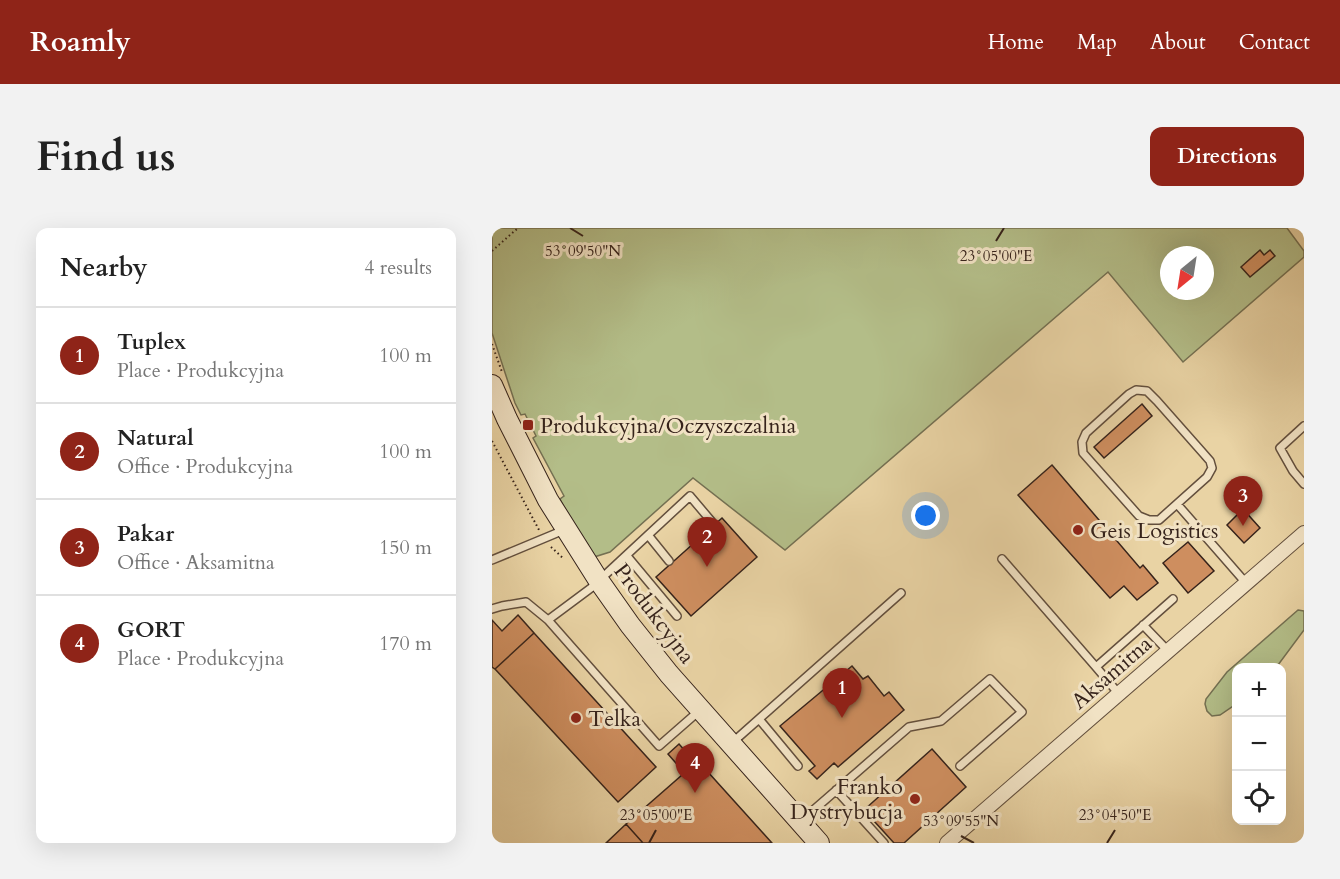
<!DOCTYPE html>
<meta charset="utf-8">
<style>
:root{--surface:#fff;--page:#f2f2f2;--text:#222;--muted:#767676;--line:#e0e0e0;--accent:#8f2418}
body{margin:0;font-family:Cardo,serif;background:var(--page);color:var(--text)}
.controls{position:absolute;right:18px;bottom:18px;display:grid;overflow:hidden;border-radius:12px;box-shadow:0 6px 24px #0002}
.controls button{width:54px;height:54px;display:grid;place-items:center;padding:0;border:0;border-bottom:2px solid var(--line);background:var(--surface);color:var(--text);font:30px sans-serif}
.compass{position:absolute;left:668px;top:18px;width:54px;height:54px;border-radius:50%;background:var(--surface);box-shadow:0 6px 24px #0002;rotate:210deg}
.you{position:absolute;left:434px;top:288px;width:21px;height:21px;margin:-15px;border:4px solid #fff;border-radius:50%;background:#1a73e8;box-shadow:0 0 0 9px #1a73e833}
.badge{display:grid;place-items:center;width:39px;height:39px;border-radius:50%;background:var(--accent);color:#fff;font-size:20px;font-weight:700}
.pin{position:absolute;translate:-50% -50px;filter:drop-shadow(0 2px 3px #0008)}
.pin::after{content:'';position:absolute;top:32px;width:21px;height:18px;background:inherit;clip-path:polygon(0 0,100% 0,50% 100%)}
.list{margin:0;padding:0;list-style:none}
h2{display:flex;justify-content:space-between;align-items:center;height:78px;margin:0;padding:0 24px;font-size:26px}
h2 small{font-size:20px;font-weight:400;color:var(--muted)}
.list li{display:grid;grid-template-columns:39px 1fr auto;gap:18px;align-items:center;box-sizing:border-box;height:96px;padding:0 24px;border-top:2px solid var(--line)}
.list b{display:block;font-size:22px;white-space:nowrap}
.list p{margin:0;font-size:20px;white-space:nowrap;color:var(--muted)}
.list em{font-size:20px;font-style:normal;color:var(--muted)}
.icon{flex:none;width:33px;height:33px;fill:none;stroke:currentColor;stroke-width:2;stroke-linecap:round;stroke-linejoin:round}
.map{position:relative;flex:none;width:812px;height:615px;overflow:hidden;border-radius:12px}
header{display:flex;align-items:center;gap:36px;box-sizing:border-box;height:84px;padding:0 30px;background:var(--accent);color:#fff}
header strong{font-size:28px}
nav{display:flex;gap:33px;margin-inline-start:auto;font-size:21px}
.intro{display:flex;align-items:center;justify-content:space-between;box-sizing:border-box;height:144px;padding:0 36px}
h1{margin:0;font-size:42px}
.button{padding:15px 27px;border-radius:12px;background:var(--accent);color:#fff;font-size:21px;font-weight:700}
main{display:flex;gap:36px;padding:0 36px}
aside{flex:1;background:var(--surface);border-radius:12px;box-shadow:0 6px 24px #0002}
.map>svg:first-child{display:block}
.green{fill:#b3bd88;stroke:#747052;stroke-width:1.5;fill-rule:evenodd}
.building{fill:#ce8e5f;stroke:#36231b;stroke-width:1.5}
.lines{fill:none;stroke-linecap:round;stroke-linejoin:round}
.lane-casing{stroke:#634f3d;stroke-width:10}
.street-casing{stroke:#634f3d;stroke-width:16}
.secondary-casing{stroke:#36231b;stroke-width:22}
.path{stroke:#36231b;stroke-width:2;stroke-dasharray:1.5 3;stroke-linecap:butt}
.lane{stroke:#f1e2c4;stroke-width:7}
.street{stroke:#f1e2c4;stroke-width:14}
.secondary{stroke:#f1e2c4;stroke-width:20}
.ticks{fill:none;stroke:#36231b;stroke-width:2}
.poi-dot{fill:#8f2418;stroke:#f1e2c4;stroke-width:2}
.labels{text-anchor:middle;stroke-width:6;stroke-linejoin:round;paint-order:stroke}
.poi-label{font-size:22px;fill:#36231b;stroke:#f1e2c4;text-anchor:start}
.street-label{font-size:22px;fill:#36231b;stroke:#f1e2c4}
.ticks-label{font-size:15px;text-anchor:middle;fill:#36231b;stroke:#f1e2c4;stroke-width:6;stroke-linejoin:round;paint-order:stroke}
</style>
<header>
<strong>Roamly</strong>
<nav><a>Home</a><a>Map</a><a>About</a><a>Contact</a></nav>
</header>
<div class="intro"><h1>Find us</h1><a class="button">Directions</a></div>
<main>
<aside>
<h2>Nearby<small>4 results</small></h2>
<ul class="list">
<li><span class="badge">1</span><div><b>Tuplex</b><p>Place · Produkcyjna</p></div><em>100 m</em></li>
<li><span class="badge">2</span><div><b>Natural</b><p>Office · Produkcyjna</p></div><em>100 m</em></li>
<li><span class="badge">3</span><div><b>Pakar</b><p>Office · Aksamitna</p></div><em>150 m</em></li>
<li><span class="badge">4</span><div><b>GORT</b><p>Place · Produkcyjna</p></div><em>170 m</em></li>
</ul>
</aside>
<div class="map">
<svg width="812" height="615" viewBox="0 0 812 615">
<rect width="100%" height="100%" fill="#e9d3a4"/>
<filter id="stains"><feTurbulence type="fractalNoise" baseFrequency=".00333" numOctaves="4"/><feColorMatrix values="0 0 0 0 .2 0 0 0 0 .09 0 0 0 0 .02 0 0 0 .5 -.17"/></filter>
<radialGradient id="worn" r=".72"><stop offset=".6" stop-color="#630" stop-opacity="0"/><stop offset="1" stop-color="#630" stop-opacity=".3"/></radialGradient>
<path class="green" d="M 0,0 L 795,0 L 812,23 L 812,29 L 691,134 L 616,44 L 293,322 L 201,250 L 118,324 L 102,329 L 81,296 L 68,271 L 72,268 L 41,210 L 44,208 L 33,186 L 29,187 L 23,175 L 0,105 ZM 677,27 L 713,27 L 713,63 L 677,63 Z
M 806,382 L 812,383 L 812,402 L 786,437 L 784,439 L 744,440 L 744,476 L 728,487 L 720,488 L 715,483 L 713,476 L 714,471 L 735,444 Z"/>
<path class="building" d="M 768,22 L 772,27 L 778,22 L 783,28 L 758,49 L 749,39 Z
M 650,176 L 660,188 L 612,230 L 602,219 Z
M 560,237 L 648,340 L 651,337 L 666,355 L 645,372 L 632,358 L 618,370 L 526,267 Z
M 751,281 L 768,300 L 752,315 L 735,297 Z
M 230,290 L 265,329 L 199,388 L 164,349 Z
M 696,314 L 722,343 L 696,365 L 671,335 Z
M 26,387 L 42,405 L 3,441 L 0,439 L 0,392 L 10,403 Z
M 42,405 L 164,539 L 126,574 L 3,441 Z
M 360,438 L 371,451 L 376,448 L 392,468 L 397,464 L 412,482 L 346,539 L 342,535 L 325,551 L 317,543 L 323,538 L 288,498 Z
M 187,516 L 201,532 L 190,542 L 176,526 Z
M 440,521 L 474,559 L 412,615 L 402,615 L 372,582 Z
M 206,533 L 280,615 L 151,615 L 134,596 Z
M 134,596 L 151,615 L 114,615 Z"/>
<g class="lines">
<g class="lane-casing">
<path id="lane" d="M 644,162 L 655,163 L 665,173 L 711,225 L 718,233 L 720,240 L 715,249 L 667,292 L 657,292 L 647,288 L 591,225 L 590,214 L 594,205 L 637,166 Z
M 812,198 L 788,220 L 801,243 L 812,256
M 685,276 L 754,355
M 156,307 L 177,333
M 135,328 L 185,388
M 510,331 L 604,439 L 681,371
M 0,332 L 72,302
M 0,381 L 10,378 L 34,374 L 56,392 L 167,518 L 207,483
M 56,392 L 99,360 L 198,268 L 220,294
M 651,397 L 676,423
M 604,439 L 627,466
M 267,491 L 306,538
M 241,514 L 409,365
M 344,562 L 392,615
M 310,592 L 417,499 L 449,493 L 498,451 L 530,484 L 468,538"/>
</g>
<g class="street-casing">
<path id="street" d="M 455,615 L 812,305"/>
</g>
<g class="secondary-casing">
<path id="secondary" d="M 0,157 L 15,191 L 56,272 L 107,353 L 138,397 L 177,446 L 327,615"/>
</g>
<path class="path" d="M 0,23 L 26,0
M 0,116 L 10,144
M 0,213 L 47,302
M 59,319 L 72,331"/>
<use href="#lane" class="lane"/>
<use href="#street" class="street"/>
<use href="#secondary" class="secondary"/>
</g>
<path class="ticks" d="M 78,0 L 91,8M 504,13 L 512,0M 469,608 L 482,615M 157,615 L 164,602M 615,615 L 623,602"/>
<g class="poi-dot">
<rect x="30" y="191" width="12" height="12" rx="3"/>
<circle cx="586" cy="302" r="6"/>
<circle cx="84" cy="490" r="6"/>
<circle cx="423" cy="571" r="6"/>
</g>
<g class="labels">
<g class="poi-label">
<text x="48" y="205">Produkcyjna/Oczyszczalnia</text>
<text x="598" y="310">Geis Logistics</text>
<text x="96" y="498">Telka</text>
<text x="411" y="566" text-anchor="end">Franko<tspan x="411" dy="25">Dystrybucja</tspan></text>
</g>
<g class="street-label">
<text transform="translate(163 385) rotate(53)" y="8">Produkcyjna</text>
<text transform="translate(619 444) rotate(-41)" y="8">Aksamitna</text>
</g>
</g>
<g class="ticks-label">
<text x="91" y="28">53°09'50"N</text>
<text x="504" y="33">23°05'00"E</text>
<text x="164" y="592">23°05'00"E</text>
<text x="623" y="592">23°04'50"E</text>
<text x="469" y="598">53°09'55"N</text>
</g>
<rect width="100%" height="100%" filter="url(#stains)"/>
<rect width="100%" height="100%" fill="url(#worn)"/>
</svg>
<div class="controls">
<button>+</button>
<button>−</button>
<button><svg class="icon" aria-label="locate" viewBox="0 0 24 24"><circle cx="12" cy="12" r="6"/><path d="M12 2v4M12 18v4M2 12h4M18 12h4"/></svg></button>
</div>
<svg class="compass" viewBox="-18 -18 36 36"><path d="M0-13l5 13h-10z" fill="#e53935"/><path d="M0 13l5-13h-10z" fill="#767676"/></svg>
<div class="you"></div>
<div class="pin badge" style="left:350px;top:490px">1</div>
<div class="pin badge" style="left:215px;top:339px">2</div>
<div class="pin badge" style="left:751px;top:298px">3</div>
<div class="pin badge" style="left:203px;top:565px">4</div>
</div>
</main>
